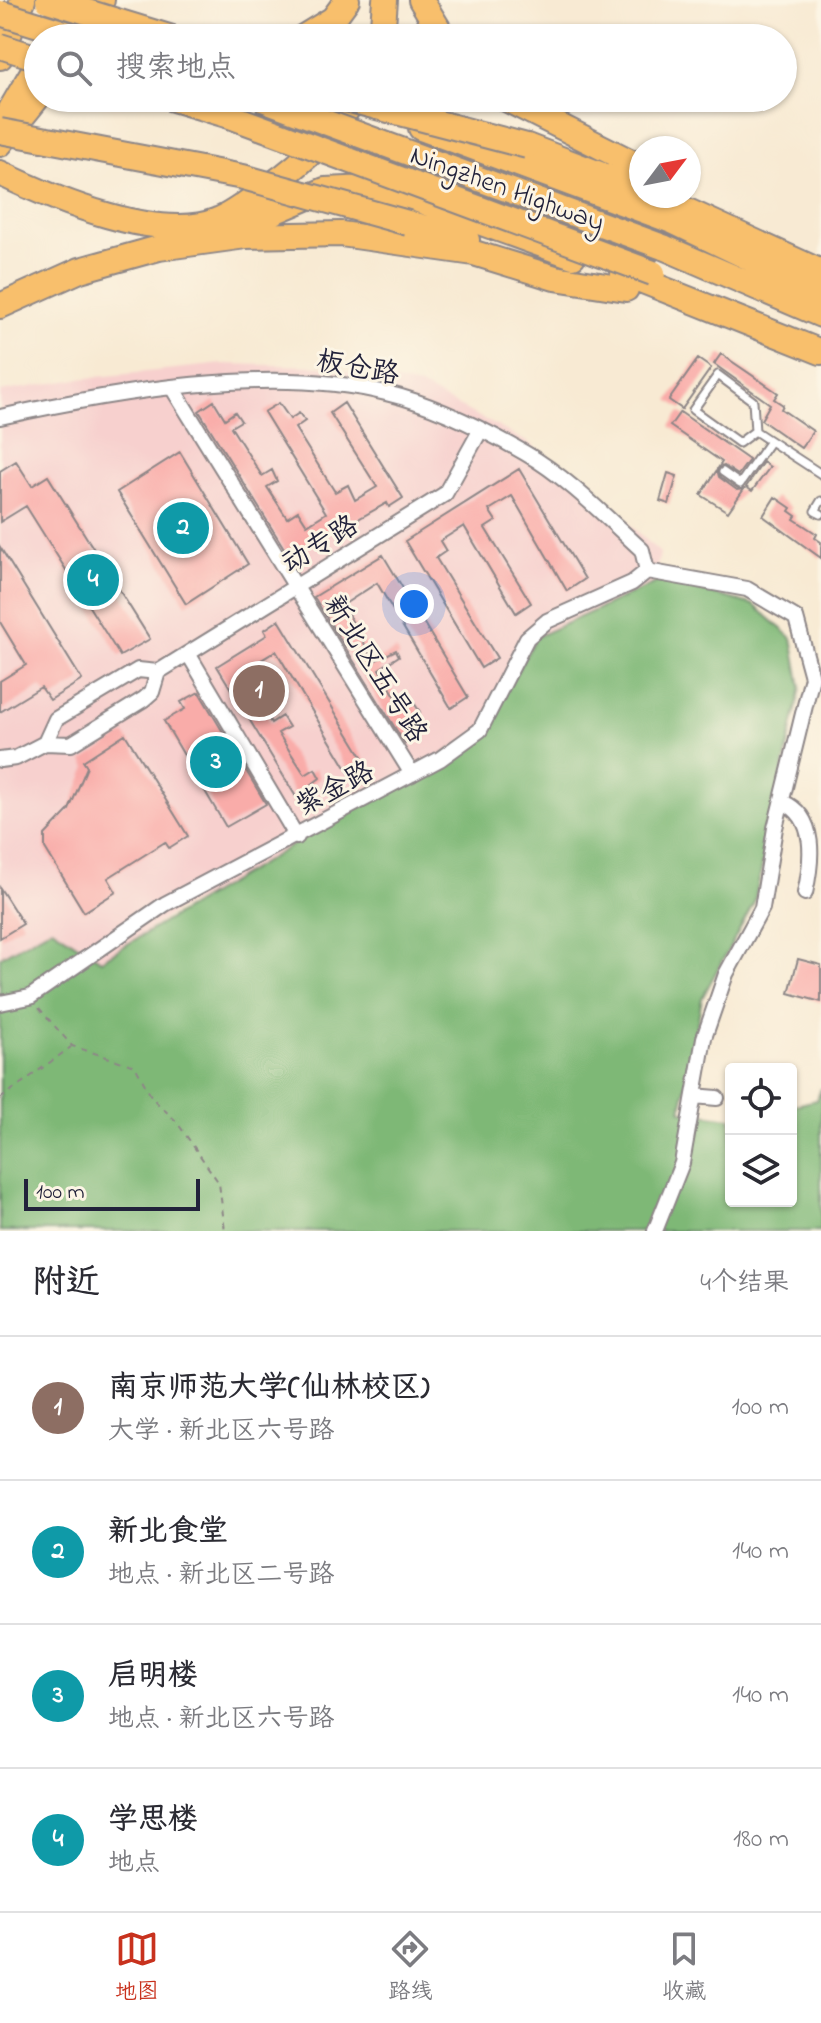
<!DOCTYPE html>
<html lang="zh">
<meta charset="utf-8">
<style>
:root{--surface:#fff;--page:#f7f7f7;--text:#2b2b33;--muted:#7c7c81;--line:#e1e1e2;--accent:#c8321e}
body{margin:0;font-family:"Indie Flower","LXGW WenKai TC",sans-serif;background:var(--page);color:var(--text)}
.controls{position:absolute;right:24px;bottom:24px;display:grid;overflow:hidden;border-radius:8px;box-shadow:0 2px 6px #0004}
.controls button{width:72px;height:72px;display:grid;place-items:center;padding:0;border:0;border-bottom:2px solid var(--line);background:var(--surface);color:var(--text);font:40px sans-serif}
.compass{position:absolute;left:629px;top:136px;width:72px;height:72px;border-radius:50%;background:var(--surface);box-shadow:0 2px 6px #0004;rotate:58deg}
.scale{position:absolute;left:24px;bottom:20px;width:176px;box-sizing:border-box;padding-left:8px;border:4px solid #22223b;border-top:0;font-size:22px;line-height:28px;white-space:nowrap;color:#22223b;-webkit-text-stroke:6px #fcf5e5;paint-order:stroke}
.you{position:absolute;left:414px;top:604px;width:28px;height:28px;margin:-20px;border:6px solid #fff;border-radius:50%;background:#1a73e8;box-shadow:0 0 0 12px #1a73e833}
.badge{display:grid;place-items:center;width:52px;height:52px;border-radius:50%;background:var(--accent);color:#fff;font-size:26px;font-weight:700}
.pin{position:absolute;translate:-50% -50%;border:4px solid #fff;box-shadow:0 2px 8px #0006}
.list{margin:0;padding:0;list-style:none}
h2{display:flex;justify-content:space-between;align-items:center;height:104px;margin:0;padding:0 32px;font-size:34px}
h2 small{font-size:26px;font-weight:400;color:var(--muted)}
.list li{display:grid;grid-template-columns:52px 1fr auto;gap:24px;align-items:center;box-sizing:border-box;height:144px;padding:0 32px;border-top:2px solid var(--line)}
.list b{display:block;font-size:30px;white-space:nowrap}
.list p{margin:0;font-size:26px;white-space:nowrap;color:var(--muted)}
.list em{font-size:26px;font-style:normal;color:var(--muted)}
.icon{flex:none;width:44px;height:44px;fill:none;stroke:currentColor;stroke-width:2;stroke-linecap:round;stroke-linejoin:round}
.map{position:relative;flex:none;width:821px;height:1231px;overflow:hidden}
.search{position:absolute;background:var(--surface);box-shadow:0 2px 6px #0004;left:24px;right:24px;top:24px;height:88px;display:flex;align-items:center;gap:20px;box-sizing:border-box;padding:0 28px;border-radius:44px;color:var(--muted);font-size:30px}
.sheet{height:680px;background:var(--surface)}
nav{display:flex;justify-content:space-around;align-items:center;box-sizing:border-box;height:112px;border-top:2px solid var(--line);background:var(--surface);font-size:22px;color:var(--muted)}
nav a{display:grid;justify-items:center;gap:4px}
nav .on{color:var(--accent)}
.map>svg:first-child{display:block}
.built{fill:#f7d0ce}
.forest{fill:#7eb876;stroke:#506d58;stroke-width:2}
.building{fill:#f9aca9}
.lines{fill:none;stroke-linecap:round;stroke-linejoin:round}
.lane-casing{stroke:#8d8687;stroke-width:11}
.street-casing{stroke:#8d8687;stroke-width:18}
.primary-casing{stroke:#8d8687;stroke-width:26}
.highway-casing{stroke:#8d8687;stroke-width:28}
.path{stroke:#8d8687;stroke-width:2;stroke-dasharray:6 6;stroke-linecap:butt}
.lane{stroke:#fff;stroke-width:7}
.street{stroke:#fff;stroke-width:14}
.primary{stroke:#f8bf6c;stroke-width:22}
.highway{stroke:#f8bf6c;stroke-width:24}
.highway-bridge-casing{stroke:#8d8687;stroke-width:28;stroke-linecap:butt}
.highway-bridge{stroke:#f8bf6c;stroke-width:24}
.labels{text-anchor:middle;stroke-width:6;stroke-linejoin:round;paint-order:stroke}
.street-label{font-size:28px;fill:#22223b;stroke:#fcf5e5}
</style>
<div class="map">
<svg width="821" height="1231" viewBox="0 0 821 1231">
<rect width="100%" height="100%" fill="#fcf5e5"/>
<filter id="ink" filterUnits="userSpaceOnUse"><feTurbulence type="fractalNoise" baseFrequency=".0125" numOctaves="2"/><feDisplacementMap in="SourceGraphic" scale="16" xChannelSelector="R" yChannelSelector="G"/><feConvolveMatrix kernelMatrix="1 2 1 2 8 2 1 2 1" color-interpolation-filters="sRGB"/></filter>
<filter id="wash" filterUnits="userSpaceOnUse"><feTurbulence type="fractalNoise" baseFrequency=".006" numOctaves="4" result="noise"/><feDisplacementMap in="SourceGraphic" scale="32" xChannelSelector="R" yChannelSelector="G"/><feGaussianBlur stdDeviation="1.8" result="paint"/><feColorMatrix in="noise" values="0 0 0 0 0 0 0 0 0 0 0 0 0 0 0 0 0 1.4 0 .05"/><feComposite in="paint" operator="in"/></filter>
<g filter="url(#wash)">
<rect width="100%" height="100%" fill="#f8ead3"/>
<path class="built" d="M 223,364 L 319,366 L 420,386 L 527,442 L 610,506 L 660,553 L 652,590 L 493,742 L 333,839 L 178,909 L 31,1012 L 0,1019 L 0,392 L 78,379 Z"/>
<path class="forest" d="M 662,580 L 754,605 L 792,638 L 801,687 L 754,903 L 702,998 L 681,1111 L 731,1118 L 731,1201 L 791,1201 L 791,1106 L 817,1100 L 821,1088 L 821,1231 L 0,1231 L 0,957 L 52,928 L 101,960 L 484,730 L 536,637 Z"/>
<g id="blocks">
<path class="building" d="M 721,354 L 778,393 L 774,399 L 783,405 L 781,409 L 813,431 L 801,448 L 761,420 L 770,404 L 714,364 Z
M 698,359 L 711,368 L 682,409 L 669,400 Z
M 214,401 L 225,419 L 235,412 L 241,421 L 231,427 L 262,476 L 272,470 L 277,481 L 267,487 L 287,518 L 298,511 L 307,525 L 326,513 L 264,412 L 279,403 L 290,419 L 299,413 L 305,421 L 295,428 L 335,492 L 348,485 L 355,500 L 377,487 L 330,413 L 344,403 L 403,498 L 389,507 L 387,503 L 353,522 L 355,530 L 341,537 L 335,528 L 304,546 L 306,552 L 292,561 L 199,411 Z
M 680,412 L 749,460 L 738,475 L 724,466 L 717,469 L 719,477 L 737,490 L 744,489 L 728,512 L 701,495 L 722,462 L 670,426 Z
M 180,452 L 248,564 L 186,604 L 117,492 Z
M 16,461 L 32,486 L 48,476 L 150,639 L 120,656 L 26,506 L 0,522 L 0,471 Z
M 763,462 L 770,467 L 752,491 L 746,487 Z
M 519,469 L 585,579 L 567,591 L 512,496 L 489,510 L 496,521 L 485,528 L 531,603 L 516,613 L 464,526 L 440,541 L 446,551 L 436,558 L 497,658 L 481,668 L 405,541 Z
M 668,473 L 677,476 L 669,504 L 660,501 Z
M 775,497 L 791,508 L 789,511 L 796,516 L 794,519 L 817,534 L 815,538 L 821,542 L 821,558 L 763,516 Z
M 0,547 L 82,680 L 50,700 L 41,687 L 0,712 L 0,681 L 26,665 L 0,622 Z
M 383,555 L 468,697 L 451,708 L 377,583 L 343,605 L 374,661 L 396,650 L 399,656 L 379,669 L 403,709 L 414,703 L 420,712 L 409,719 L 419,736 L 405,744 L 314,597 Z
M 279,620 L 366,763 L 350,774 L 276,651 L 242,672 L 271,723 L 282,716 L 289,727 L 278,733 L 305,775 L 315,769 L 320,778 L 311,785 L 317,795 L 301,805 L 217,666 L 267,635 L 264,630 Z
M 199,692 L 266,804 L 226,827 L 164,721 L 185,709 L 181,702 Z
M 125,734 L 188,836 L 169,848 L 165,842 L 108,878 L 116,892 L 84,912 L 45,848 L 45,835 L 69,810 L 87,767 L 83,761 Z
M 0,888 L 23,924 L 0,938 Z
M 798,959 L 821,965 L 821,1002 L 789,993 Z"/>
</g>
</g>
<g filter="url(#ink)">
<use href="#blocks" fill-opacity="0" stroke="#8d8687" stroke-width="2"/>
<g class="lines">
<g class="lane-casing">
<path id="lane" d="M 718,375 L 753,401 L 755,431 L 739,443 L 693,410 Z
M 755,431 L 821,474
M 723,472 L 740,484 L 770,441
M 821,501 L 815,511 L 821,514"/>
</g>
<g class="street-casing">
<path id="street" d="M 173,389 L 412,774
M 0,417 C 114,392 272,364 386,393 C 433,404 483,429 525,453 C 566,476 608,519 642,550 L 647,571
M 647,571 L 747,589 L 796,618 L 812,677 L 775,828 L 762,908 L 726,974 L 704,1038 L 682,1163 L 655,1231
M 189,655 L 297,837
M 158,672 L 445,494 L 480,431
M 45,743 L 71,744 L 144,699 L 152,692 L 158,672
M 45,743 L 56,719 L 138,670 L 158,672
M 0,760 L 16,758 L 45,743
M 782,802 C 818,816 812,862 805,893
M 0,1003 L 30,997 L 165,904 L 440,759 L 480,730 L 527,638 L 547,621 L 632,583 L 647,571
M 694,1096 L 717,1098"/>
</g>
<g class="primary-casing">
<path id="primary" d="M 0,126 L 38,61"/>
</g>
<g class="highway-casing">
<path id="highway" d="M 421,0 L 444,38
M 77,38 L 102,0
M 302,38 L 333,19 L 347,0
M 382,38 L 385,0
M 0,57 L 23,0
M 504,98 L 641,167
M 421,128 L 672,221 L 821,292
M 0,144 L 38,97
M 527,146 L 641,190
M 0,173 C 53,199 160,244 218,220 C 236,213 254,197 270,186 C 303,163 334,134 354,98
M 655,196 L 821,272
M 218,220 L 271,213 L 325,190 L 369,188 L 407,196 L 573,256
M 408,223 L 467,240
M 663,247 L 821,315
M 623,273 L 821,352
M 0,306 L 80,270 L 159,248 L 246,236 L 341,234 L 474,253 L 555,278 L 626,289"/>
</g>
<path class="path" d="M 39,1008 L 72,1046 L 135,1066 L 152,1098 L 176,1121 L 219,1183 L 225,1231
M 0,1099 L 71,1047"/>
<use href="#lane" class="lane"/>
<use href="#street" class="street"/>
<use href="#primary" class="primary"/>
<use href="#highway" class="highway"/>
<g class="highway-bridge-casing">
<path id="highway-bridge" d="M 48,0 L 172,38
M 0,13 L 81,38
M 0,46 L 38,58
M 170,98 L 230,116 L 653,273
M 260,98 L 663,247
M 342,98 L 527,146
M 0,131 L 243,177 L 408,223"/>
</g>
<use href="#highway-bridge" class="highway-bridge"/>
</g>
</g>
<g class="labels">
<g class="street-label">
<text transform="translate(508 187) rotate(20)" y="10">Ningzhen Highway</text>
<text transform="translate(358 366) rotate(10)" y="10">板仓路</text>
<text transform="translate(319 543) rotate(-32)" y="10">动专路</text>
<text transform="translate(377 668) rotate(58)" y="10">新北区五号路</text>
<text transform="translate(334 787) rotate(-28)" y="10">紫金路</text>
</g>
</g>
</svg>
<div class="controls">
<button><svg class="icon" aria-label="locate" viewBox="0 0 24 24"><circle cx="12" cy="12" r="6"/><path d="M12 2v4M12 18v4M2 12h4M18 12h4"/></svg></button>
<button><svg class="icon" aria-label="layers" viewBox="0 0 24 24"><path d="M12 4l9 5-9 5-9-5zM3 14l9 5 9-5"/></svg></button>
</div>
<svg class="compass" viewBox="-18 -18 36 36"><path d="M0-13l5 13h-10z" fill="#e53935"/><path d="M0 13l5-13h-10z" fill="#7c7c81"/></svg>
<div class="scale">100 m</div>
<div class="you"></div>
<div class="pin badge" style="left:259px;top:691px;background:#8d6e63">1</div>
<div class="pin badge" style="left:183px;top:528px;background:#0f9aa8">2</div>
<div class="pin badge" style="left:216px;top:762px;background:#0f9aa8">3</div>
<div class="pin badge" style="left:93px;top:580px;background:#0f9aa8">4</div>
<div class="search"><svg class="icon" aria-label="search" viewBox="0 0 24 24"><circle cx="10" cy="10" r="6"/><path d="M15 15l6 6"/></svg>搜索地点</div>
</div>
<section class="sheet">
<h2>附近<small>4个结果</small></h2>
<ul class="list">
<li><span class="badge" style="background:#8d6e63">1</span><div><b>南京师范大学(仙林校区)</b><p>大学 · 新北区六号路</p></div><em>100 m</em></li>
<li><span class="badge" style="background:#0f9aa8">2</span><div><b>新北食堂</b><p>地点 · 新北区二号路</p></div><em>140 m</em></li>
<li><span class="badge" style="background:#0f9aa8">3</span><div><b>启明楼</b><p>地点 · 新北区六号路</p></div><em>140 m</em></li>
<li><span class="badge" style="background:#0f9aa8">4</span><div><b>学思楼</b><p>地点</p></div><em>180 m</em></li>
</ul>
</section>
<nav>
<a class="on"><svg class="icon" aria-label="map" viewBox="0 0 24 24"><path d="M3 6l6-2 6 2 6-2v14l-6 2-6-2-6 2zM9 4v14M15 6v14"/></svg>地图</a>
<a><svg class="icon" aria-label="directions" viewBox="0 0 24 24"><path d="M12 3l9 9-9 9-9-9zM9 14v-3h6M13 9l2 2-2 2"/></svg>路线</a>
<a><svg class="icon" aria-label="saved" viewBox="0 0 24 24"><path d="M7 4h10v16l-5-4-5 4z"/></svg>收藏</a>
</nav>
